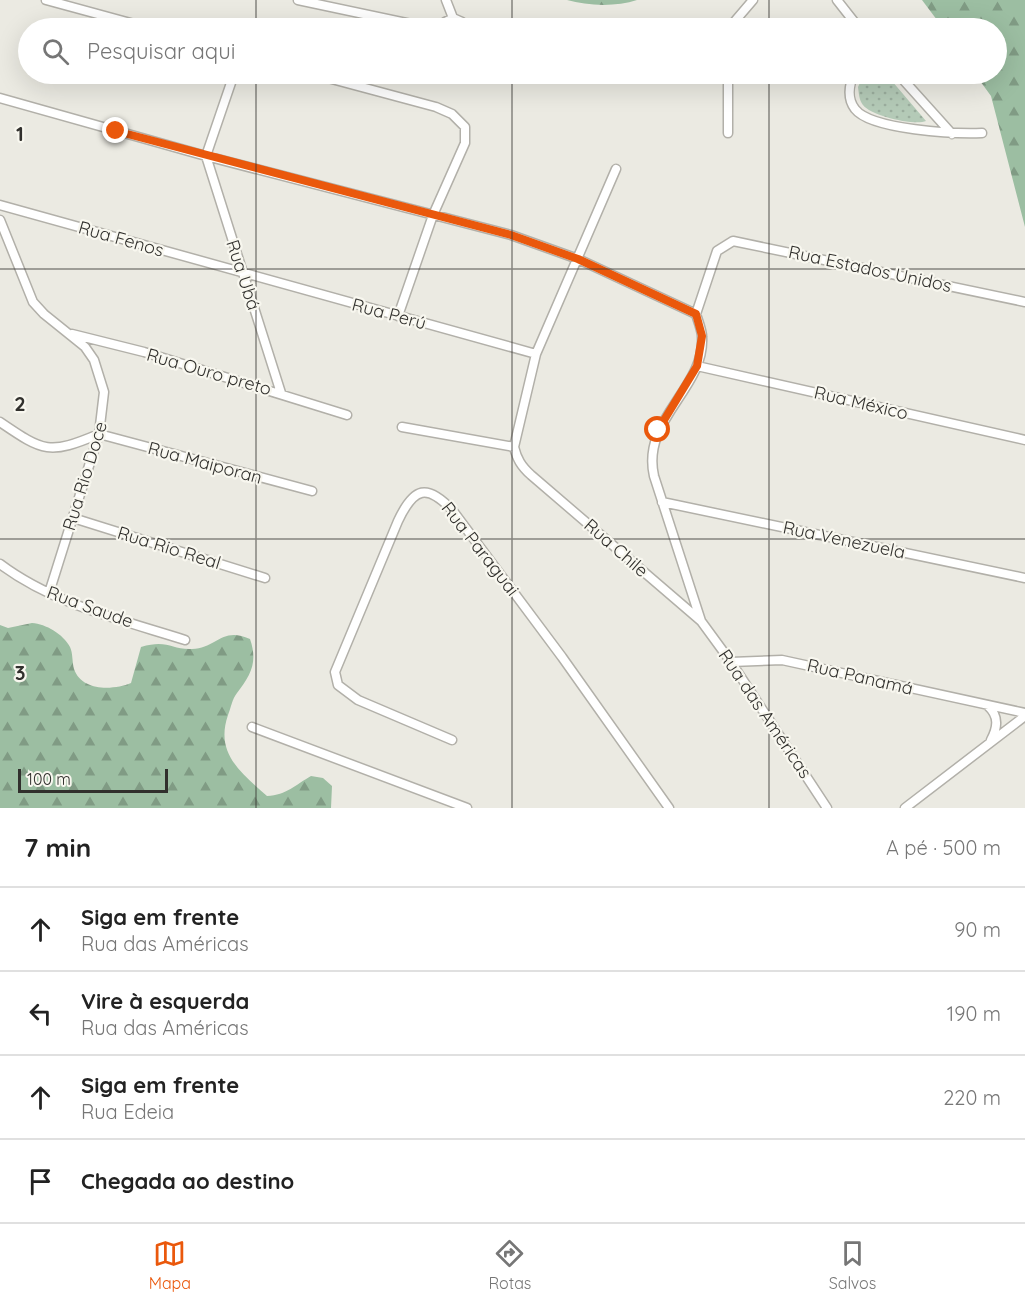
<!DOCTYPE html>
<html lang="pt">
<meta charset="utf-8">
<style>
:root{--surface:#fff;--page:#f6f6f6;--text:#222;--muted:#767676;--line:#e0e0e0;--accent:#ea580c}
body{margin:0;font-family:Quicksand,sans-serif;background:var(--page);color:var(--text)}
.scale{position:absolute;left:18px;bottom:15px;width:150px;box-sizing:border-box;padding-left:6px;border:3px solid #31302d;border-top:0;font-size:16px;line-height:21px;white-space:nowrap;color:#31302d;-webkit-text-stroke:4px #f8f7ef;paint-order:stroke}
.stop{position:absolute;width:18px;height:18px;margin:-14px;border:4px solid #ea580c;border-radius:50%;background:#fff}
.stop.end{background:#ea580c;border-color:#fff;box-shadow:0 2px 6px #0008}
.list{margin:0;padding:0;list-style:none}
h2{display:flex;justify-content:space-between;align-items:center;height:78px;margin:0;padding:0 24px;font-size:26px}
h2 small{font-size:20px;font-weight:400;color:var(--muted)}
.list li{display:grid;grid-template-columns:39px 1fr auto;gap:18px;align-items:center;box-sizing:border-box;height:84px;padding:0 24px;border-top:2px solid var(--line)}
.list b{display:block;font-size:22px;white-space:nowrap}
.list p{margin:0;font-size:20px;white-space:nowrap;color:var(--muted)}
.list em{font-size:20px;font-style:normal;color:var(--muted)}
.icon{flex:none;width:33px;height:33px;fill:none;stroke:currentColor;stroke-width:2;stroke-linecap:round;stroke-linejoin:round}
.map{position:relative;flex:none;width:1025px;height:808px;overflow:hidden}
.search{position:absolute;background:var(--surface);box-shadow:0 6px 24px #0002;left:18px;right:18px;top:18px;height:66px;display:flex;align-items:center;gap:15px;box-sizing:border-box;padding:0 21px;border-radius:33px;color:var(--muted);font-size:22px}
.sheet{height:414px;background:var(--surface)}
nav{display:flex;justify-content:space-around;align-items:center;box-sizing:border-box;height:84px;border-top:2px solid var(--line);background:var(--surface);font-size:16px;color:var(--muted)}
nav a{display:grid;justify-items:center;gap:3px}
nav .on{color:var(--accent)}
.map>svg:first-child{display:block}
.grass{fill:url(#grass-dots)}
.forest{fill:url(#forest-firs)}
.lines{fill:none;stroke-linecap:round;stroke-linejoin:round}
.minor-casing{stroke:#b2b0a9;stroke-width:11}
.minor{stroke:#fff;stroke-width:8}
.route{stroke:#ea580c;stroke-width:8}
.grid{fill:none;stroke:#31302d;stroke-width:1.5;stroke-opacity:0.55}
.labels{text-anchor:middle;stroke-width:4.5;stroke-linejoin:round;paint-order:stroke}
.street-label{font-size:18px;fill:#31302d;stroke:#f8f7ef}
.grid-label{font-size:20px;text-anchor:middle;font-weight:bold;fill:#31302d;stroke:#f8f7ef;stroke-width:4.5;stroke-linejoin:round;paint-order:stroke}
</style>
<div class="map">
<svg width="1025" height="808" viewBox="0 0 1025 808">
<defs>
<pattern id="grass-dots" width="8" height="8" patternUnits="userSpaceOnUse" patternTransform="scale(1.5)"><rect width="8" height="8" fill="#b4cab7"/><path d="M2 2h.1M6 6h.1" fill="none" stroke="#9bae9e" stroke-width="1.8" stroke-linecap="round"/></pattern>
<pattern id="forest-firs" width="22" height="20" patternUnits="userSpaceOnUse" patternTransform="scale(1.5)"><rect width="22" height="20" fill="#9cbea2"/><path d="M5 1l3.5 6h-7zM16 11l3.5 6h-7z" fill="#809b84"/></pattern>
</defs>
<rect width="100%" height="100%" fill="#ebeae2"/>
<path class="grass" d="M 864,74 L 886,74 L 926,121 C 915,126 871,116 863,105 C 859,100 859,94 858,87 Z"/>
<path class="forest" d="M 567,0 L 637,0 C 616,7 588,6 567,0 Z
M 922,0 L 1025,0 L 1025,227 L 991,96 L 975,74 L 996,74 L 996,28 L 943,28 Z
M 32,623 C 46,624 63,634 70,647 C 73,653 72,662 74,669 C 82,692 114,690 131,683 L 141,647 C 168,639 171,650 192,649 C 217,648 222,626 250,639 C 258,662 251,675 237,693 C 232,699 231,708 228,715 C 215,753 240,772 267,796 C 287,795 295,785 311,776 L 323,778 L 332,786 L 331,808 L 0,808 L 0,625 L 8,628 Z"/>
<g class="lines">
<g class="minor-casing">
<path id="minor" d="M 46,0 L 149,28
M 298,0 L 430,28
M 446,0 L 453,18
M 837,0 L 859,28
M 443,28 L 445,22 L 453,18 L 462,22 L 464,28
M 729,28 L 753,0
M 234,74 L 206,156 L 281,393
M 313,74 L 436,107 L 452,114 L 465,127 L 465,143 L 433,215 L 398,316
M 728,74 L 728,133
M 854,74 C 849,85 847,99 855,109 C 871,130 956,134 982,133
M 898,74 L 952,134
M 0,98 L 206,156 L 511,235 L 578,259 L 696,314 C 698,321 702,330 702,337 C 705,389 641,419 654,476 L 701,621
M 616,169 L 536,354 L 514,447 C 517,459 521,466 531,475 L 701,621 L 731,662 L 827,808
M 0,205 L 536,354
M 0,220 L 33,302 L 44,314 L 85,347 L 94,360 L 104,392 L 99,434 L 49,593
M 696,314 L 717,251 L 733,241 L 1025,302
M 72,334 L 144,352 L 347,415
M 697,366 L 1025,440
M 0,422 C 44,452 49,455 99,434 L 312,491
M 402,427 L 514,447
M 662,502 L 1025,578
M 73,518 L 265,578
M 0,564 C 53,604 122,620 185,640
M 731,662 L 782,660 L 1025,713
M 988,706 C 999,716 998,727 991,740
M 252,727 L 467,808
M 452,740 L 358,700 L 338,685 L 335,672 L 398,521 C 414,487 427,483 453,511 L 562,657 L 669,808
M 905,808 L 1025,716"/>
</g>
<use href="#minor" class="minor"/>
</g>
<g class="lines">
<path class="route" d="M 116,131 L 511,235 L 578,259 L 696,314 L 702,336 L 697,366 L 658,430"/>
</g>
<path class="grid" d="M 256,0 L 256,28M 512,0 L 512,28M 769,0 L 769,28M 256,74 L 256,808M 512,74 L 512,808M 769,74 L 769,808M 0,269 L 1025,269M 0,539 L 1025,539"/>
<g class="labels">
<g class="street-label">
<text transform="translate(121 239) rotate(16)" y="6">Rua Fenos</text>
<text transform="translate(870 269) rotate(12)" y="6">Rua Estados Unidos</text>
<text transform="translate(243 275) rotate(72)" y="6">Rua Ubá</text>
<text transform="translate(389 314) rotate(15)" y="6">Rua Perú</text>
<text transform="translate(209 372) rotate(16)" y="6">Rua Ouro preto</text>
<text transform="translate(861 403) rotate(13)" y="6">Rua México</text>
<text transform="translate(205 463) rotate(15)" y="6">Rua Maiporan</text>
<text transform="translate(85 476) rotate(-73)" y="6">Rua Rio Doce</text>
<text transform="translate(844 540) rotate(12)" y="6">Rua Venezuela</text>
<text transform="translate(169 548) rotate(17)" y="6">Rua Rio Real</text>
<text transform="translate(616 548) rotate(41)" y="6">Rua Chile</text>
<text transform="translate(480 549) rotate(52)" y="6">Rua Paraguai</text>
<text transform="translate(90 607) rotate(20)" y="6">Rua Saude</text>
<text transform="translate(860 677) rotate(13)" y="6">Rua Panamá</text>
<text transform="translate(765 714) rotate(56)" y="6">Rua das Américas</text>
</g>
</g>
<g class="grid-label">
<text x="20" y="141">1</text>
<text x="20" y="411">2</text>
<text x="20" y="680">3</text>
</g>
</svg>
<div class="scale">100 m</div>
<div class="stop" style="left:658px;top:430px"></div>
<div class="stop end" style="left:116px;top:131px"></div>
<div class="search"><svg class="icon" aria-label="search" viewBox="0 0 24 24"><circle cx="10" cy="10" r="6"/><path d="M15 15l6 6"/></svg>Pesquisar aqui</div>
</div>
<section class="sheet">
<h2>7 min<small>A pé · 500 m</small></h2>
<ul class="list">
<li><svg class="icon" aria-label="ahead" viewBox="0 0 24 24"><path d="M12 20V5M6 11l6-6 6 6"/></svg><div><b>Siga em frente</b><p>Rua das Américas</p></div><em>90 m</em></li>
<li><svg class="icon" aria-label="left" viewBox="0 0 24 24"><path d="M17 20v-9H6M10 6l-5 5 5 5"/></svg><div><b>Vire à esquerda</b><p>Rua das Américas</p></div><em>190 m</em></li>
<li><svg class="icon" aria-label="ahead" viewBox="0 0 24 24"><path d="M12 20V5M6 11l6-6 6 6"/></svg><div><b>Siga em frente</b><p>Rua Edeia</p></div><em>220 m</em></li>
<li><svg class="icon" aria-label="arrive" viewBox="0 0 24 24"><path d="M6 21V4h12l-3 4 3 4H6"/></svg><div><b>Chegada ao destino</b></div></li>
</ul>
</section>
<nav>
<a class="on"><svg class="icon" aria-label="map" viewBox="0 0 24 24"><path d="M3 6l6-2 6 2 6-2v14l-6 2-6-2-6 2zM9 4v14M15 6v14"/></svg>Mapa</a>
<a><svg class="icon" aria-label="directions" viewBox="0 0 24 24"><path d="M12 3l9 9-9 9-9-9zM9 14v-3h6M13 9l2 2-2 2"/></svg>Rotas</a>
<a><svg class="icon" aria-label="saved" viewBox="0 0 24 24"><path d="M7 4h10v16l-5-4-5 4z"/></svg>Salvos</a>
</nav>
